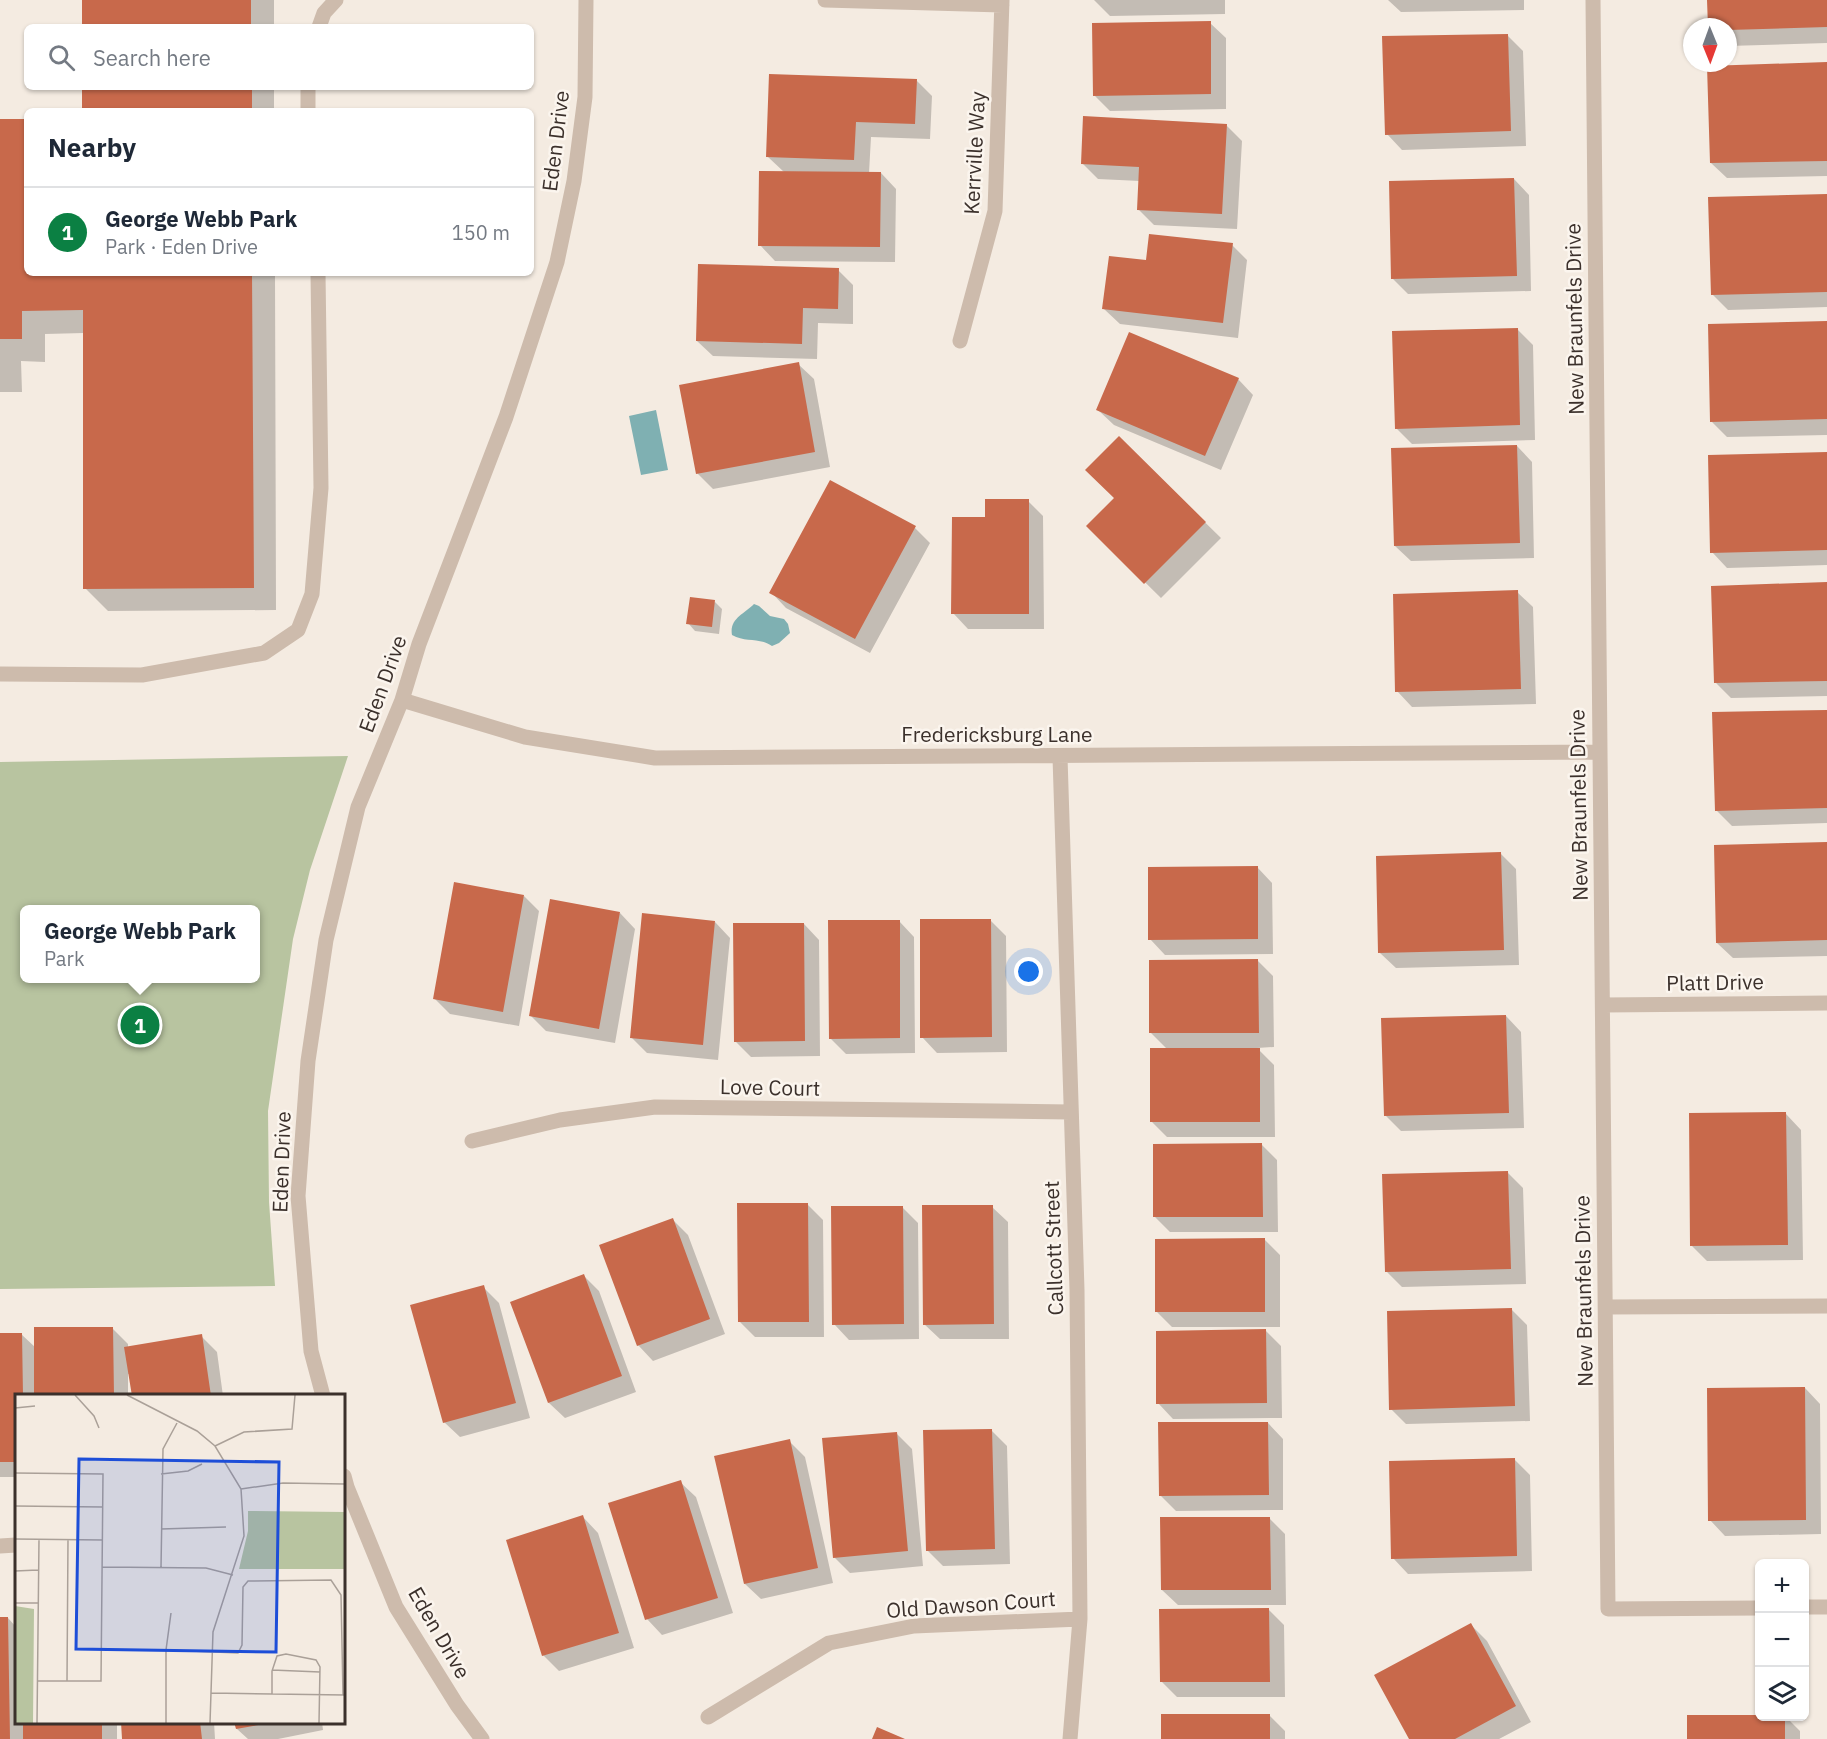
<!DOCTYPE html>
<meta charset="utf-8">
<style>
:root{--surface:#fff;--page:#f6f6f7;--text:#1f2937;--muted:#747a83;--line:#e0e1e3;--accent:#0b8043}
body{margin:0;font-family:"IBM Plex Sans",sans-serif;background:var(--page);color:var(--text)}
.controls{position:absolute;right:18px;bottom:18px;display:grid;overflow:hidden;border-radius:9px;box-shadow:0 2px 4px #0004}
.controls button{width:54px;height:54px;display:grid;place-items:center;padding:0;border:0;border-bottom:2px solid var(--line);background:var(--surface);color:var(--text);font:30px sans-serif}
.compass{position:absolute;left:1683px;top:18px;width:54px;height:54px;border-radius:50%;background:var(--surface);box-shadow:0 2px 4px #0004;rotate:179deg}
.you{position:absolute;left:1029px;top:972px;width:21px;height:21px;margin:-15px;border:4px solid #fff;border-radius:50%;background:#1a73e8;box-shadow:0 0 0 9px #1a73e833}
.badge{display:grid;place-items:center;width:39px;height:39px;border-radius:50%;background:var(--accent);color:#fff;font-size:20px;font-weight:700}
.pin{position:absolute;translate:-50% -50%;border:3px solid #fff;box-shadow:0 2px 6px #0006}
.popup{position:absolute;left:20px;top:905px;width:240px;height:78px;box-sizing:border-box;display:grid;place-content:center;border-radius:9px;background:var(--surface);filter:drop-shadow(0 2px 4px #0005);font-size:20px;white-space:nowrap;color:var(--muted)}
.popup b{font-size:22px;color:var(--text)}
.popup::after{content:'';position:absolute;left:50%;top:100%;margin-left:-12px;border:12px solid transparent;border-top-color:var(--surface)}
.list{margin:0;padding:0;list-style:none}
h2{display:flex;justify-content:space-between;align-items:center;height:78px;margin:0;padding:0 24px;font-size:26px}
h2 small{font-size:20px;font-weight:400;color:var(--muted)}
.list li{display:grid;grid-template-columns:39px 1fr auto;gap:18px;align-items:center;box-sizing:border-box;height:90px;padding:0 24px;border-top:2px solid var(--line)}
.list b{display:block;font-size:22px;white-space:nowrap}
.list p{margin:0;font-size:20px;white-space:nowrap;color:var(--muted)}
.list em{font-size:20px;font-style:normal;color:var(--muted)}
.icon{flex:none;width:33px;height:33px;fill:none;stroke:currentColor;stroke-width:2;stroke-linecap:round;stroke-linejoin:round}
.map{position:relative;flex:none;width:1827px;height:1739px;overflow:hidden}
.search{position:absolute;background:var(--surface);box-shadow:0 2px 4px #0004;left:24px;top:24px;width:510px;height:66px;display:flex;align-items:center;gap:15px;box-sizing:border-box;padding:0 21px;border-radius:9px;color:var(--muted);font-size:22px}
.panel{position:absolute;background:var(--surface);box-shadow:0 2px 4px #0004;left:24px;top:108px;width:510px;height:168px;border-radius:9px}
.map>svg:first-child{display:block}
.green{fill:#b8c4a0;fill-rule:evenodd}
.water{fill:#7fb0b2}
.shadow{fill:#0003}
.building{fill:#c8694b}
.lines{fill:none;stroke-linecap:round;stroke-linejoin:round}
.minor{stroke:#cdbbac;stroke-width:15}
.labels{text-anchor:middle;stroke-width:5;stroke-linejoin:round;paint-order:stroke}
.street-label{font-size:21px;fill:#3b302b;stroke:#fbf5ee}
.inset-road{fill:none;stroke:#aaa098;stroke-width:1.5}
.view{fill:#1d4ed8;fill-opacity:0.15;stroke:#1d4ed8;stroke-width:3}
.inset-edge{fill:none;stroke:#3b302b;stroke-width:3}
</style>
<div class="map">
<svg width="1827" height="1739" viewBox="0 0 1827 1739">
<rect width="100%" height="100%" fill="#f4ebe1"/>
<path class="green" d="M 348,756 L 310,870 L 293,939 L 268,1111 L 269,1202 L 275,1286 L 0,1289 L 0,762 ZM 24,910 L 255,910 L 255,978 L 24,978 Z"/>
<path class="water" d="M 656,410 L 668,470 L 641,475 L 629,416 Z
M 754,604 L 759,606 L 770,616 L 784,619 L 788,624 L 790,633 L 779,643 L 772,646 C 759,637 746,643 732,635 C 729,619 744,614 754,604 Z"/>
<path class="shadow" d="M 83,0 L 274,0 L 274,27 L 83,27 Z
M 1094,0 L 1225,0 L 1225,14 L 1110,16 Z
M 1388,0 L 1524,0 L 1524,10 L 1401,12 Z
M 1709,0 L 1827,0 L 1827,43 L 1728,46 L 1728,27 L 1710,27 Z
M 1210,23 L 1226,38 L 1226,109 L 1110,111 L 1095,96 Z
M 1507,35 L 1523,51 L 1526,146 L 1402,150 L 1387,134 Z
M 1827,64 L 1827,176 L 1727,178 L 1711,163 Z
M 916,80 L 932,96 L 930,139 L 871,137 L 869,173 L 881,173 L 896,189 L 895,262 L 775,261 L 760,245 L 784,172 L 768,157 Z
M 83,87 L 274,87 L 274,111 L 83,111 Z
M 0,121 L 27,121 L 27,273 L 275,273 L 276,610 L 108,611 L 85,588 L 84,333 L 45,334 L 45,362 L 21,361 L 22,392 L 0,392 Z
M 1226,125 L 1242,141 L 1237,229 L 1154,225 L 1138,209 L 1140,181 L 1098,179 L 1082,163 Z
M 1514,179 L 1529,195 L 1531,291 L 1408,294 L 1392,278 Z
M 1827,195 L 1827,307 L 1728,310 L 1712,294 Z
M 1232,245 L 1247,260 L 1238,338 L 1120,324 L 1104,309 L 1147,261 Z
M 838,270 L 853,285 L 853,324 L 818,323 L 817,359 L 713,356 L 697,341 Z
M 1827,322 L 1827,435 L 1727,437 L 1712,422 Z
M 1517,329 L 1533,345 L 1535,440 L 1412,444 L 1396,428 Z
M 798,364 L 814,379 L 830,467 L 713,489 L 697,473 Z
M 1238,379 L 1253,395 L 1221,470 L 1114,425 L 1098,410 Z
M 1119,438 L 1221,538 L 1161,598 L 1088,526 L 1116,498 Z
M 1517,446 L 1532,462 L 1534,558 L 1411,561 L 1395,546 Z
M 1827,453 L 1827,565 L 1727,568 L 1712,552 Z
M 1028,501 L 1043,516 L 1044,629 L 968,629 L 953,613 L 986,519 Z
M 915,528 L 930,543 L 870,653 L 786,608 L 771,592 Z
M 1827,584 L 1827,696 L 1731,698 L 1716,683 Z
M 1517,592 L 1533,607 L 1536,704 L 1412,707 L 1397,691 Z
M 715,602 L 722,609 L 719,634 L 695,631 L 688,623 Z
M 1827,711 L 1827,823 L 1732,826 L 1716,810 Z
M 1827,844 L 1827,956 L 1733,958 L 1717,943 Z
M 1501,854 L 1516,869 L 1519,965 L 1396,968 L 1380,953 Z
M 1257,867 L 1272,883 L 1273,954 L 1165,955 L 1150,939 Z
M 524,896 L 539,911 L 519,1026 L 450,1014 L 435,999 Z
M 620,913 L 635,929 L 615,1043 L 546,1031 L 531,1016 Z
M 990,920 L 1006,936 L 1007,1052 L 937,1053 L 922,1037 Z
M 899,921 L 914,937 L 915,1053 L 846,1054 L 830,1038 Z
M 715,922 L 730,938 L 718,1060 L 647,1053 L 632,1038 Z
M 804,924 L 819,940 L 820,1056 L 751,1057 L 735,1041 Z
M 1257,960 L 1273,976 L 1274,1047 L 1257,1048 L 1274,1065 L 1275,1137 L 1167,1137 L 1152,1122 L 1168,1050 L 1150,1032 Z
M 1506,1016 L 1521,1032 L 1524,1128 L 1401,1131 L 1385,1115 Z
M 1786,1114 L 1801,1130 L 1803,1260 L 1707,1261 L 1692,1246 Z
M 1262,1145 L 1277,1160 L 1278,1232 L 1170,1232 L 1155,1217 Z
M 1507,1172 L 1523,1188 L 1526,1284 L 1402,1287 L 1387,1272 Z
M 807,1204 L 823,1220 L 824,1337 L 755,1337 L 740,1322 Z
M 902,1207 L 918,1223 L 919,1339 L 849,1340 L 834,1324 Z
M 992,1207 L 1008,1222 L 1009,1339 L 940,1339 L 924,1324 Z
M 672,1219 L 688,1235 L 725,1334 L 653,1361 L 638,1345 Z
M 1265,1240 L 1280,1255 L 1280,1327 L 1172,1327 L 1157,1312 Z
M 584,1276 L 599,1291 L 636,1392 L 565,1418 L 549,1403 L 512,1302 Z
M 483,1287 L 499,1303 L 530,1418 L 460,1437 L 444,1422 Z
M 1511,1309 L 1527,1325 L 1530,1421 L 1406,1424 L 1391,1409 Z
M 112,1328 L 128,1344 L 128,1348 L 201,1336 L 217,1352 L 223,1396 L 133,1396 L 130,1374 L 128,1374 L 128,1396 L 16,1396 L 16,1477 L 0,1477 L 0,1335 L 21,1334 L 36,1348 Z
M 1266,1331 L 1281,1346 L 1282,1418 L 1173,1419 L 1158,1403 Z
M 1805,1388 L 1820,1404 L 1821,1534 L 1725,1536 L 1710,1520 Z
M 1268,1423 L 1283,1439 L 1283,1510 L 1176,1511 L 1160,1495 Z
M 991,1430 L 1007,1446 L 1010,1564 L 943,1566 L 927,1550 Z
M 896,1433 L 912,1449 L 923,1566 L 850,1573 L 834,1557 Z
M 789,1441 L 805,1457 L 833,1583 L 761,1599 L 745,1584 Z
M 1514,1459 L 1530,1475 L 1532,1571 L 1408,1574 L 1393,1558 Z
M 680,1482 L 696,1497 L 733,1613 L 662,1635 L 647,1619 Z
M 583,1517 L 598,1533 L 634,1648 L 559,1671 L 543,1655 Z
M 1269,1518 L 1285,1534 L 1286,1605 L 1178,1605 L 1162,1590 Z
M 1269,1610 L 1284,1625 L 1285,1697 L 1177,1697 L 1162,1682 Z
M 0,1618 L 8,1618 L 16,1627 L 16,1722 L 117,1722 L 117,1739 L 0,1739 Z
M 1471,1625 L 1487,1641 L 1531,1722 L 1499,1739 L 1410,1739 Z
M 1269,1715 L 1285,1731 L 1285,1739 L 1162,1739 Z
M 1760,1716 L 1785,1716 L 1800,1731 L 1800,1739 L 1689,1739 Z
M 123,1722 L 214,1722 L 215,1739 L 124,1739 Z
M 236,1722 L 322,1722 L 323,1730 L 278,1739 L 248,1739 L 237,1729 Z"/>
<path class="building" d="M 82,0 L 251,0 L 251,27 L 82,27 Z
M 1707,0 L 1827,0 L 1827,27 L 1728,30 L 1728,27 L 1708,27 Z
M 1211,21 L 1211,94 L 1093,96 L 1092,23 Z
M 1508,34 L 1511,131 L 1385,135 L 1382,36 Z
M 1827,62 L 1827,161 L 1710,163 L 1707,66 Z
M 769,74 L 917,79 L 915,124 L 856,122 L 854,160 L 766,157 Z
M 82,87 L 252,87 L 252,111 L 82,111 Z
M 1083,116 L 1227,124 L 1222,214 L 1137,210 L 1139,167 L 1081,164 Z
M 0,119 L 27,119 L 27,273 L 252,273 L 254,588 L 83,589 L 83,310 L 22,311 L 22,339 L 0,339 Z
M 759,171 L 881,172 L 880,247 L 758,246 Z
M 1514,178 L 1517,276 L 1391,279 L 1389,181 Z
M 1827,194 L 1827,292 L 1711,295 L 1708,197 Z
M 1149,234 L 1233,243 L 1223,323 L 1102,309 L 1109,256 L 1146,260 Z
M 698,264 L 839,268 L 838,309 L 803,308 L 802,344 L 696,341 Z
M 1827,321 L 1827,419 L 1710,422 L 1708,324 Z
M 1518,328 L 1520,425 L 1395,429 L 1392,331 Z
M 1129,332 L 1239,378 L 1205,456 L 1096,410 Z
M 799,362 L 815,452 L 696,474 L 679,385 Z
M 1119,436 L 1206,522 L 1144,584 L 1086,526 L 1114,498 L 1085,470 Z
M 1517,445 L 1520,543 L 1394,546 L 1391,448 Z
M 1827,452 L 1827,550 L 1710,553 L 1708,455 Z
M 830,480 L 916,526 L 855,639 L 769,593 Z
M 985,499 L 1029,499 L 1029,614 L 951,614 L 952,517 L 985,517 Z
M 1827,582 L 1827,681 L 1714,683 L 1711,586 Z
M 1518,590 L 1521,689 L 1395,692 L 1393,594 Z
M 690,597 L 715,600 L 712,627 L 686,624 Z
M 1827,710 L 1827,808 L 1715,811 L 1712,712 Z
M 1827,842 L 1827,940 L 1716,943 L 1714,845 Z
M 1501,852 L 1504,950 L 1378,953 L 1376,856 Z
M 1258,866 L 1258,939 L 1148,940 L 1148,867 Z
M 454,882 L 524,895 L 503,1012 L 433,999 Z
M 550,899 L 620,912 L 599,1029 L 529,1016 Z
M 642,913 L 715,921 L 703,1045 L 630,1038 Z
M 920,919 L 991,919 L 992,1037 L 920,1038 Z
M 828,920 L 900,920 L 900,1038 L 829,1039 Z
M 733,923 L 804,923 L 805,1041 L 734,1042 Z
M 1258,959 L 1259,1033 L 1149,1033 L 1149,960 Z
M 1506,1015 L 1509,1113 L 1384,1116 L 1381,1018 Z
M 1150,1048 L 1260,1048 L 1260,1122 L 1150,1122 Z
M 1786,1112 L 1788,1245 L 1690,1246 L 1689,1113 Z
M 1262,1143 L 1263,1217 L 1153,1217 L 1153,1144 Z
M 1508,1171 L 1511,1269 L 1385,1272 L 1382,1174 Z
M 737,1203 L 808,1203 L 809,1322 L 738,1322 Z
M 922,1205 L 993,1205 L 994,1324 L 923,1325 Z
M 831,1206 L 903,1206 L 904,1324 L 832,1325 Z
M 673,1218 L 710,1319 L 637,1346 L 599,1245 Z
M 1265,1238 L 1265,1312 L 1155,1312 L 1155,1239 Z
M 584,1274 L 622,1376 L 548,1403 L 510,1302 Z
M 484,1285 L 516,1403 L 443,1423 L 410,1305 Z
M 1512,1308 L 1515,1406 L 1389,1410 L 1387,1311 Z
M 34,1327 L 113,1327 L 114,1396 L 34,1396 Z
M 1266,1329 L 1267,1403 L 1156,1404 L 1156,1331 Z
M 0,1333 L 22,1333 L 23,1396 L 16,1396 L 16,1462 L 0,1462 Z
M 202,1334 L 211,1396 L 132,1396 L 124,1347 Z
M 1805,1387 L 1806,1520 L 1708,1521 L 1707,1388 Z
M 1158,1422 L 1268,1422 L 1269,1495 L 1159,1496 Z
M 992,1429 L 995,1549 L 926,1551 L 923,1430 Z
M 897,1432 L 908,1551 L 833,1558 L 822,1438 Z
M 790,1439 L 818,1568 L 744,1584 L 714,1456 Z
M 1515,1458 L 1517,1556 L 1391,1559 L 1389,1461 Z
M 681,1480 L 718,1598 L 645,1620 L 608,1503 Z
M 583,1515 L 619,1633 L 542,1656 L 506,1540 Z
M 1160,1517 L 1270,1517 L 1271,1590 L 1161,1590 Z
M 1269,1608 L 1270,1682 L 1160,1682 L 1159,1609 Z
M 0,1617 L 8,1617 L 10,1739 L 0,1739 Z
M 1471,1623 L 1516,1706 L 1455,1739 L 1409,1739 L 1374,1675 Z
M 1161,1714 L 1270,1714 L 1270,1739 L 1161,1739 Z
M 1687,1715 L 1760,1715 L 1760,1716 L 1785,1716 L 1785,1739 L 1687,1739 Z
M 23,1722 L 102,1722 L 102,1739 L 23,1739 Z
M 121,1722 L 200,1722 L 202,1739 L 122,1739 Z
M 234,1722 L 264,1722 L 264,1724 L 236,1729 Z
M 877,1727 L 905,1739 L 872,1739 Z"/>
<g class="lines">
<path class="minor" d="M 825,0 L 1002,5
M 1593,0 L 1608,1609 L 1760,1608
M 319,27 L 324,13 L 336,0
M 308,87 L 308,111
M 960,341 L 995,211 L 1002,0
M 0,674 L 142,675 L 264,653 L 298,630 L 312,594 L 321,488 L 318,273
M 402,700 L 525,737 L 655,758 L 1600,752
M 1060,757 L 1077,1290 L 1080,1619 L 1070,1739
M 1603,1005 L 1827,1003
M 472,1141 L 560,1120 L 655,1107 L 1071,1112
M 1606,1307 L 1827,1306
M 323,1396 L 311,1351 L 298,1196 L 308,1061 L 326,940 L 358,807 L 402,700 L 419,644 L 506,417 L 557,262 L 574,181 L 585,97 L 586,0
M 344,1476 L 347,1487 L 396,1607 L 457,1705 L 482,1739
M 0,1546 L 16,1545
M 1804,1607 L 1827,1607
M 708,1717 L 829,1643 L 914,1626 L 1080,1619"/>
</g>
<g class="labels">
<g class="street-label">
<text transform="translate(556 141) rotate(-83)" y="7">Eden Drive</text>
<text transform="translate(975 153) rotate(-87)" y="7">Kerrville Way</text>
<text transform="translate(1575 319) rotate(-91)" y="7">New Braunfels Drive</text>
<text transform="translate(383 684) rotate(-70)" y="7">Eden Drive</text>
<text x="997" y="742">Fredericksburg Lane</text>
<text transform="translate(1579 805) rotate(-91)" y="7">New Braunfels Drive</text>
<text transform="translate(1715 983) rotate(-1)" y="7">Platt Drive</text>
<text transform="translate(770 1088) rotate(1)" y="7">Love Court</text>
<text transform="translate(282 1162) rotate(-88)" y="7">Eden Drive</text>
<text transform="translate(1054 1248) rotate(-92)" y="7">Callcott Street</text>
<text transform="translate(1584 1291) rotate(-91)" y="7">New Braunfels Drive</text>
<text transform="translate(971 1605) rotate(-4)" y="7">Old Dawson Court</text>
<text transform="translate(439 1633) rotate(60)" y="7">Eden Drive</text>
</g>
</g>
<g transform="translate(15 1394)">
<rect width="330" height="330" fill="#f4ebe1"/>
<path d="M 233,117 L 330,118 L 330,175 L 224,175 L 233,137 ZM 0,212 L 19,215 L 18,329 L 0,329 Z" fill="#b8c4a0"/>
<path class="inset-road" d="M 60,1 L 79,22 L 84,34M 112,1 L 182,37 L 200,52 L 226,95 L 229,142 L 198,238 L 195,329M 0,14 L 20,12M 200,52 L 229,38 L 277,35 L 280,1M 0,79 L 88,80 L 86,287 L 22,287M 146,80 L 173,77 L 187,70M 226,95 L 268,89 L 330,90M 0,112 L 88,113M 146,135 L 211,133M 0,145 L 88,146M 87,173 L 191,174 L 218,181M 146,174 L 148,55 L 162,29M 0,177 L 23,176M 0,209 L 23,209M 151,256 L 223,259 L 227,251 L 228,193 L 233,187 L 316,186 L 326,201 L 328,301M 257,276 L 305,278M 52,287 L 53,145M 196,299 L 330,301M 257,300 L 257,277 L 262,262 L 271,260 L 301,266 L 305,273 L 304,329M 22,329 L 24,145M 151,329 L 151,256 L 156,219"/>
<path class="view" d="M 64,65 L 264,68 L 261,258 L 61,255 Z"/>
<rect width="330" height="330" class="inset-edge"/>
</g>
</svg>
<div class="controls">
<button>+</button>
<button>−</button>
<button><svg class="icon" aria-label="layers" viewBox="0 0 24 24"><path d="M12 4l9 5-9 5-9-5zM3 14l9 5 9-5"/></svg></button>
</div>
<svg class="compass" viewBox="-18 -18 36 36"><path d="M0-13l5 13h-10z" fill="#e53935"/><path d="M0 13l5-13h-10z" fill="#747a83"/></svg>
<div class="you"></div>
<div class="pin badge" style="left:140px;top:1025px">1</div>
<div class="popup"><b>George Webb Park</b>Park</div>
<div class="search"><svg class="icon" aria-label="search" viewBox="0 0 24 24"><circle cx="10" cy="10" r="6"/><path d="M15 15l6 6"/></svg>Search here</div>
<section class="panel">
<h2>Nearby<small></small></h2>
<ul class="list">
<li><span class="badge">1</span><div><b>George Webb Park</b><p>Park · Eden Drive</p></div><em>150 m</em></li>
</ul>
</section>
</div>
